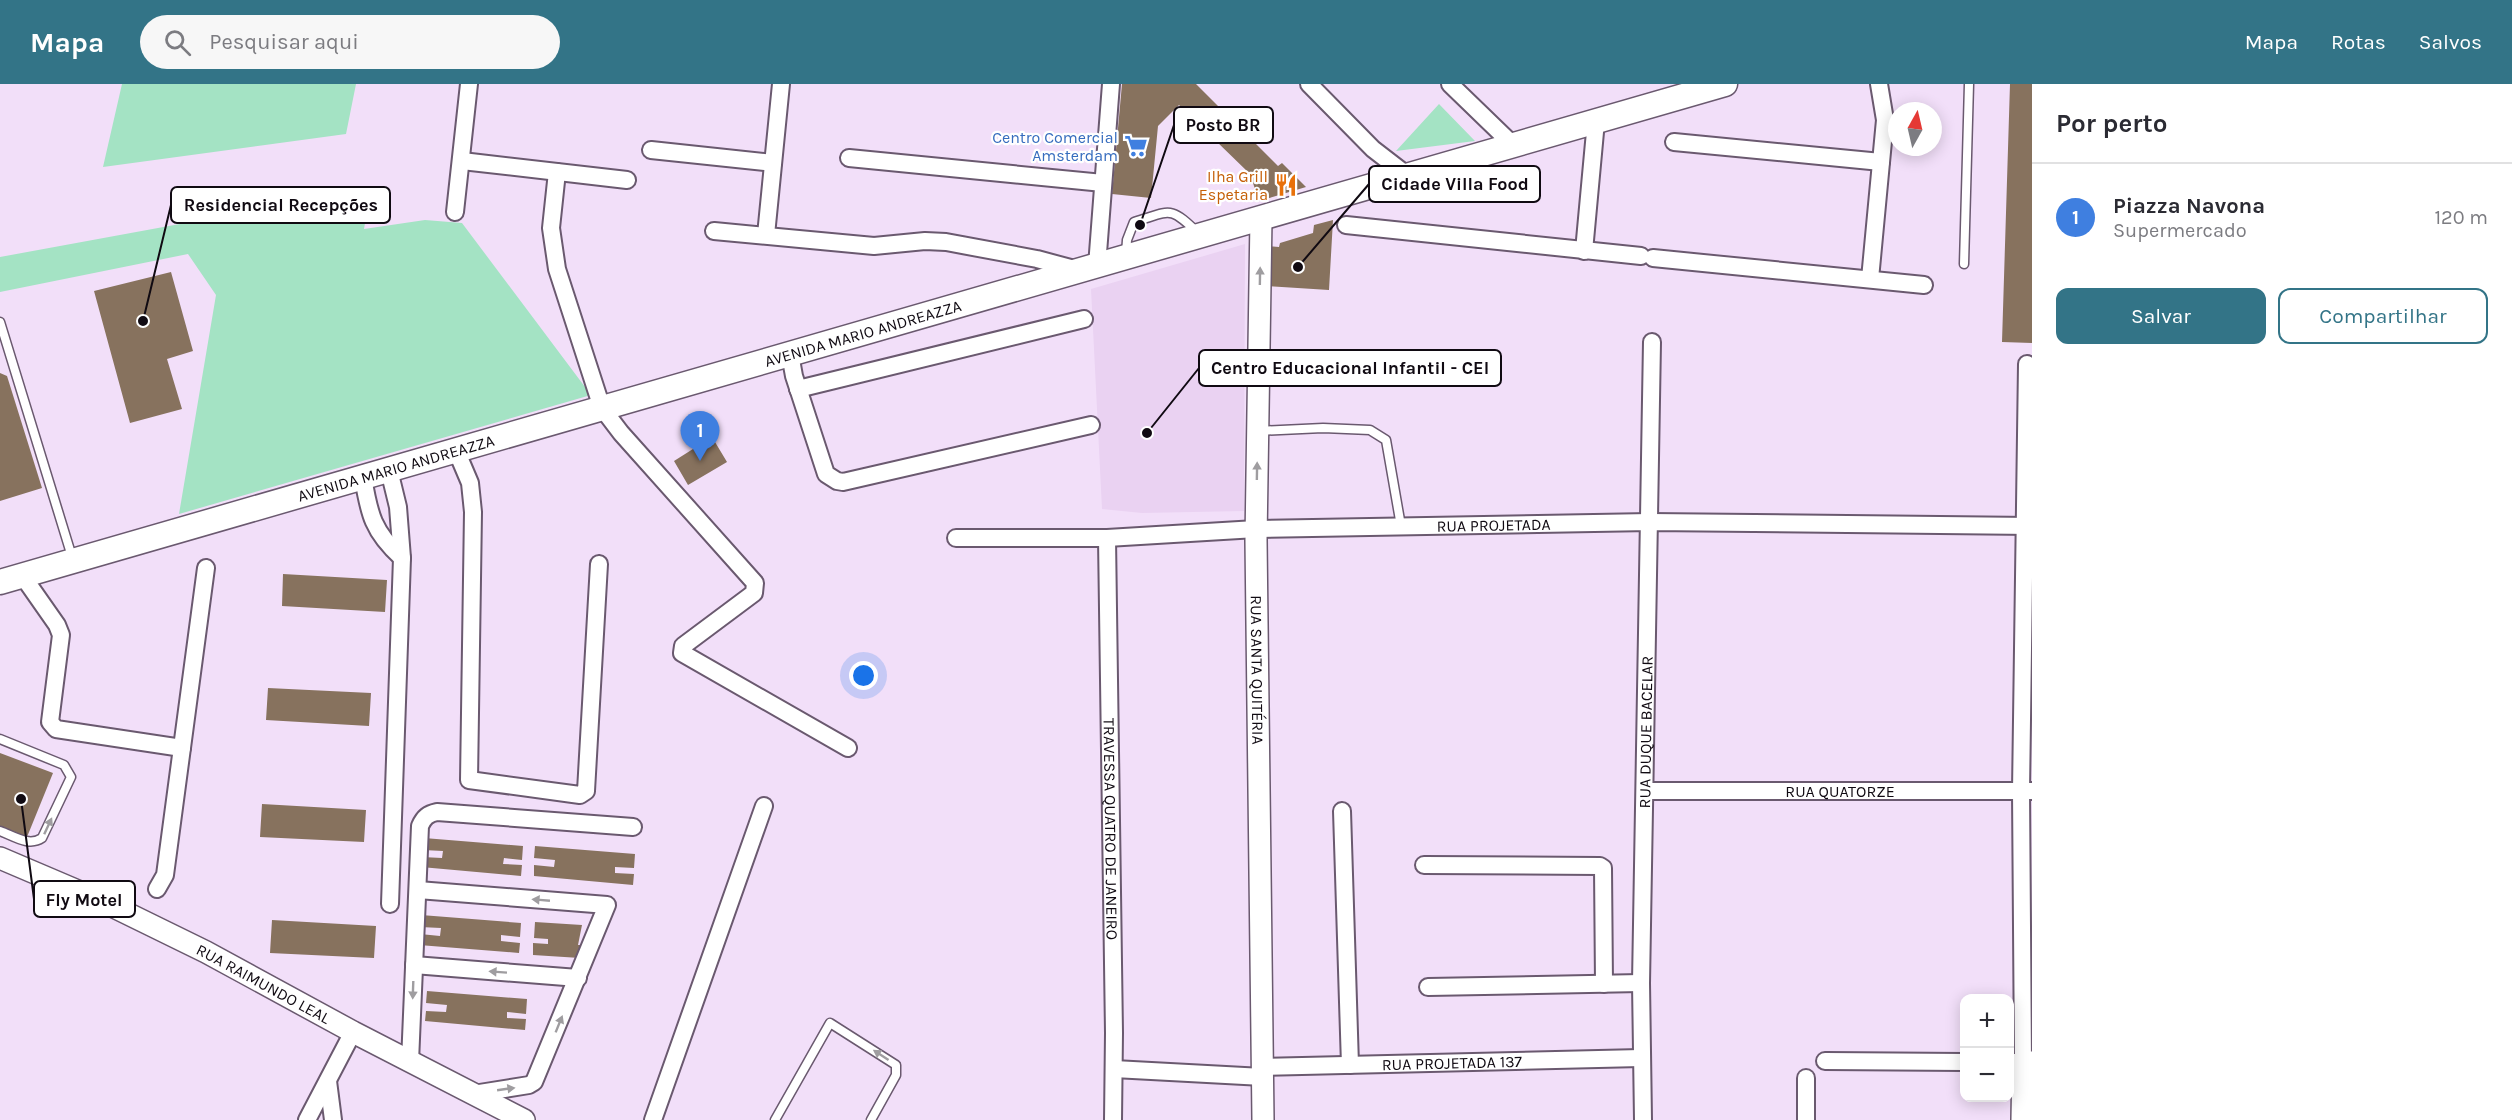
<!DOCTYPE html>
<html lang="pt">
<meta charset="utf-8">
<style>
:root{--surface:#fff;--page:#f7f7f7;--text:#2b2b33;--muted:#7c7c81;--line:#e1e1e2;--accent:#337487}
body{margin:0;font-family:Karla,sans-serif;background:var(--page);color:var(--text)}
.controls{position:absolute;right:18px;bottom:18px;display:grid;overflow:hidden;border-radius:12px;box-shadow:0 3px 15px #0003}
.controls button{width:54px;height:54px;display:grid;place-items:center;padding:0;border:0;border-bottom:2px solid var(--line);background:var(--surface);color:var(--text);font:30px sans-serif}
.compass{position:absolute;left:1888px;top:18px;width:54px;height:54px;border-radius:50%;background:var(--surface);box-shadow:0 3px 15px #0003;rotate:8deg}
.you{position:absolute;left:864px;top:592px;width:21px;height:21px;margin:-15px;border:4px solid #fff;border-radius:50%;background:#1a73e8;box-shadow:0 0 0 9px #1a73e833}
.badge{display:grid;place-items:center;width:39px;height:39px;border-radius:50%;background:var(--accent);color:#fff;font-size:20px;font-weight:700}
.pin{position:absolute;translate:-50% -50px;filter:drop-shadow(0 2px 3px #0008)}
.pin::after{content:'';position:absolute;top:32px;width:21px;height:18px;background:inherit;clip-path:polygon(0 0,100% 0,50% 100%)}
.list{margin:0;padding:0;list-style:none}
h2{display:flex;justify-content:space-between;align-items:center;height:78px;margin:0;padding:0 24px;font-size:26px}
h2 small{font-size:20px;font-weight:400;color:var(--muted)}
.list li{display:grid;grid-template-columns:39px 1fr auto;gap:18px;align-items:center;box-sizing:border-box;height:108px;padding:0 24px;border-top:2px solid var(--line)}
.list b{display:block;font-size:22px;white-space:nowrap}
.list p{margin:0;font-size:20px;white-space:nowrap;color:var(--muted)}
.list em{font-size:20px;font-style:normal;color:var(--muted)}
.actions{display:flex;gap:12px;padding:18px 24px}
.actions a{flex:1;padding:14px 0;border:2px solid var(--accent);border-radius:12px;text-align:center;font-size:21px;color:var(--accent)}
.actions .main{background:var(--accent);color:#fff}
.icon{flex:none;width:33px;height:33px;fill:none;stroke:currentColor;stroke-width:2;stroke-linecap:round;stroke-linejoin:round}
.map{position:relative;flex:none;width:2032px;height:1036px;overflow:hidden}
header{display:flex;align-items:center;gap:36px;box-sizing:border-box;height:84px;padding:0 30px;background:var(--accent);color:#fff}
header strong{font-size:28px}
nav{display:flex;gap:33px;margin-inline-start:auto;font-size:21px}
.search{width:420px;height:54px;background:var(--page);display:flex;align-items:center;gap:15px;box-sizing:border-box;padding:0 21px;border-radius:33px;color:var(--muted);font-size:22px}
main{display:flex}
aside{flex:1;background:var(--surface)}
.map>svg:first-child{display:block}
.built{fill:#ead2f2}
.green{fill:#a4e3c4}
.building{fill:#87725e}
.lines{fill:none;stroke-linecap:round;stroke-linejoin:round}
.service-casing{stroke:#6a596f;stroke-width:11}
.minor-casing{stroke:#6a596f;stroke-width:20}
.tertiary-casing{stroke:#6a596f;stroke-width:24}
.secondary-casing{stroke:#6a596f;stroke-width:27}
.service{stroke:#fff;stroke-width:8}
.minor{stroke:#fff;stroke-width:16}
.tertiary{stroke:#fff;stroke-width:21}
.secondary{stroke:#fff;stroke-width:24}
.oneway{fill:#9f9da0}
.labels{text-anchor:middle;stroke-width:4.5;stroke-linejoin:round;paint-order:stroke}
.shop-label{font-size:16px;fill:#366cbe;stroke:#fff;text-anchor:end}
.food-label{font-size:16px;fill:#c56008;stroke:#fff;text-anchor:end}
.street-label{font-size:16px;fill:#100a12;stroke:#fff}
.leader{fill:none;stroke:#100a12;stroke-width:2}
.callout-dot{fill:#100a12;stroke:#fff;stroke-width:2}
.callout{fill:#fff;stroke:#100a12;stroke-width:2}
.callout-label{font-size:18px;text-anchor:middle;font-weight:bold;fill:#100a12}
</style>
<header>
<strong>Mapa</strong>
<div class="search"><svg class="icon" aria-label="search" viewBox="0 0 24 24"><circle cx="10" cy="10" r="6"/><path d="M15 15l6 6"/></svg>Pesquisar aqui</div>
<nav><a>Mapa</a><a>Rotas</a><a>Salvos</a></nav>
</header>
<main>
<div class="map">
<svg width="2032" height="1036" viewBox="0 0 2032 1036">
<rect width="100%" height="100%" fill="#f2dff9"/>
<path class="built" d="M 1245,160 L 1244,427 L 1142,429 L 1102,425 L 1091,205 Z"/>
<path class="green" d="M 122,0 L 356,0 L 346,50 L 103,83 Z
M 1439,20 L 1475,57 L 1396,67 Z
M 371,105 L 364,145 L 425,136 L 462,139 L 591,311 L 179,430 L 216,211 L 188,170 L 0,208 L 0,173 Z"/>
<path class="building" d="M 1122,0 L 1196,0 L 1278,82 L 1282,79 L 1306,103 L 1259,117 L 1250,90 L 1179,21 L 1158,42 L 1151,114 L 1112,110 Z
M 2010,0 L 2032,0 L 2032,259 L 2002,258 Z
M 1333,136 L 1329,206 L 1265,202 L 1267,162 L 1279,163 L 1280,159 L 1313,149 L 1314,141 Z
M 171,188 L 193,267 L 167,275 L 182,325 L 130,339 L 94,207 Z
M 0,289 L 7,292 L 42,404 L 0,417 Z
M 712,353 L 727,378 L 688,401 L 674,377 Z
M 283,490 L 387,496 L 385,528 L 282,522 Z
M 268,604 L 371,609 L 369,642 L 266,636 Z
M 0,669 L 53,689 L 27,753 L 0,742 Z
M 262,720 L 366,726 L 364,758 L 260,753 Z
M 424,754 L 523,762 L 522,776 L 504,774 L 503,780 L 522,781 L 521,792 L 421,783 L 422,773 L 442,774 L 443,767 L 423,766 Z
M 535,762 L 635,770 L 634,784 L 615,783 L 615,789 L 634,790 L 633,801 L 534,792 L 534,781 L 554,783 L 555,776 L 534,774 Z
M 421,831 L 521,839 L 520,853 L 501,851 L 501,857 L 520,859 L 519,869 L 419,861 L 420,850 L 440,852 L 441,844 L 420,843 Z
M 272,836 L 376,842 L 374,874 L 270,869 Z
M 535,838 L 582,841 L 578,861 L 581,861 L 580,874 L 533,871 L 533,859 L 548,860 L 548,855 L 534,854 Z
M 427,907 L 527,915 L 526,930 L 507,928 L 507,934 L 526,935 L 525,946 L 425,937 L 426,927 L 446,928 L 447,921 L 426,919 Z"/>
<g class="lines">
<g class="service-casing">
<path id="service" d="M 1126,170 L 1127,156 L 1134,138 C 1171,127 1169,121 1198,149
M 1964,180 L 1969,0
M 0,238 L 73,476
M 1258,347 L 1323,344 L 1370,346 L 1386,356 L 1401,442
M 0,655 L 64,681 L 71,693 L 42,754 C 29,763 14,752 0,747
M 775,1036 L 830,939 L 896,981 L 896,991 L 871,1036"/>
</g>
<g class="minor-casing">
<g id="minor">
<path d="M 1309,0 L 1373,65 L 1408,92"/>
<path d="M 1450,0 L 1513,61"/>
<path d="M 1674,58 L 1881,78"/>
<path d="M 651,66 L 773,79"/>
<path d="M 849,74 L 1103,99"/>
<path d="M 462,77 L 627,96"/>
<path d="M 557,88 L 551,144 L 557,185 L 602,324 L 621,349 L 755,499 L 754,509 L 683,562 L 682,569 L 848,664"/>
<path d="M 455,128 L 469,0"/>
<path d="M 1346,141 L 1641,172"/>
<path d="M 714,147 L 874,162 L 925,157 L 946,158 L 1037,175 L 1078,186"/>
<path d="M 766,151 L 781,0"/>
<path d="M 1584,167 L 1596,37"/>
<path d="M 1653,174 L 1924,201"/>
<path d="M 1097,182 L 1111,0"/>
<path d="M 1870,195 L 1885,36 L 1879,0"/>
<path d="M 790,270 L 794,292 L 826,390 L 837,397 L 843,398 L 1091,341"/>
<path d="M 798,305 L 1084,235"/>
<path d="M 456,366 L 470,399 L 473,428 L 469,696 L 580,711 L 586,707 L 599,480"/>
<path d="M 389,386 L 398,423 L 402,474 L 390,820"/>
<path d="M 363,393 C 369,430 373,448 402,474"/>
<path id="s1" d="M 956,454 L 1107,454 L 1256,445 L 1650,438 L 2032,442"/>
<path id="s2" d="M 1107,454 L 1114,949 L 1113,1036"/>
<path d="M 22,491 L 57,541 L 61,551 L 50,638 L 56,645 L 182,664"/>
<path id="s3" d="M 1646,707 L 2031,707"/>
<path d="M 1342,727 L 1350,981"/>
<path d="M 1424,781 L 1600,782 L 1603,784 L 1604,900"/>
<path d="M 157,805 L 165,791 L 206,484"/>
<path d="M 418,806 L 607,821 L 534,998 L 529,1001 L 473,1010"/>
<path d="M 414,881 L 578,894"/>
<path d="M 1428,903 L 1641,899"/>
<path d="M 1825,977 L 1964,978"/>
<path d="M 410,978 L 420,742 C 424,733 428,730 437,728 L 633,743"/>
<path d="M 2010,978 L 2023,978 L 2021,707 L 2027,280"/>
<path id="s4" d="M 1263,983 L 1641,974"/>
<path d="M 1114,985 L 1263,993"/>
<path d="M 1806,994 L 1806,1036"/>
<path d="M 328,997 L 333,1036"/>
<path d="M 307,1036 L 353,948"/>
<path d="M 653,1036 L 764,722"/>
<path id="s5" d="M 1643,1036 L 1641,899 L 1652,258"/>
</g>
</g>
<g class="tertiary-casing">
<g id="tertiary">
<path id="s6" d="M 1261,134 L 1256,456 L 1263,1036"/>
<path id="s7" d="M 0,774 L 108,820 L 206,868 L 353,948 L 524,1036"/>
<path d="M 2022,1036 L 2023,978 L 2032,978"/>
</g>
</g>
<g class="secondary-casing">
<g id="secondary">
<path id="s8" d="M 0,498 L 1725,0"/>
</g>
</g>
<use href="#service" class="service"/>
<use href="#minor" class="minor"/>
<use href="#tertiary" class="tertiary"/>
<use href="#secondary" class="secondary"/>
</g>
<defs><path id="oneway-solid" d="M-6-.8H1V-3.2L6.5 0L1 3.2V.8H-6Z" transform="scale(1.5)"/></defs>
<g class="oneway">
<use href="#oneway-solid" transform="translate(1260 192) rotate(-89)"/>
<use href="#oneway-solid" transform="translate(1257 387) rotate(-89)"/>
<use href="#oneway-solid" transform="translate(48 742) rotate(-65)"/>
<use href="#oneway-solid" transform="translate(541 816) rotate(-175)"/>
<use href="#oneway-solid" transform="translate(498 888) rotate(-176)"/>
<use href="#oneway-solid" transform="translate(413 906) rotate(92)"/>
<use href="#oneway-solid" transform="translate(559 940) rotate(-68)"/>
<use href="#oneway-solid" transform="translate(881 971) rotate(-147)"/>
<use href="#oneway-solid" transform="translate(506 1005) rotate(-8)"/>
</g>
<defs>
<g id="supermarket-bare" transform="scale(1.8)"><path d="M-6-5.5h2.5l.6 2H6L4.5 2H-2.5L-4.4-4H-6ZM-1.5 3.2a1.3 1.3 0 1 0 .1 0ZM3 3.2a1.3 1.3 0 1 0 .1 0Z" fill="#3f7fe0" stroke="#fff" stroke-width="2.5" paint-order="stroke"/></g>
<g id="restaurant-bare" transform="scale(1.8)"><path d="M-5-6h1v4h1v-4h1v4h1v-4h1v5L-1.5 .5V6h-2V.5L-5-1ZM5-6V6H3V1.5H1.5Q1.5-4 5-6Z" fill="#e8710a" stroke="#fff" stroke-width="2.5" paint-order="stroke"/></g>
</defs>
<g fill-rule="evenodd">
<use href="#supermarket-bare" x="1136" y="62"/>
<use href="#restaurant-bare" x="1286" y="101"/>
</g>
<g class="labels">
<g class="shop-label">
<text x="1118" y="59">Centro Comercial<tspan x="1118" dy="18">Amsterdam</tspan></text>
</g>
<g class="food-label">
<text x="1268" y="98">Ilha Grill<tspan x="1268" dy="18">Espetaria</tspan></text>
</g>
<g class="street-label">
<text dy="6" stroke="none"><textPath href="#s8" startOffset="898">AVENIDA MARIO ANDREAZZA</textPath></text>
<text dy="6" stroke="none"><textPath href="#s8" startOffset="412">AVENIDA MARIO ANDREAZZA</textPath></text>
<text dy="6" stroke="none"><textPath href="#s1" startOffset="538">RUA PROJETADA</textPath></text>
<text dy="6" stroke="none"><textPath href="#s6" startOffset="452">RUA SANTA QUITÉRIA</textPath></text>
<text dy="6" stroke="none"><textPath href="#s5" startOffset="388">RUA DUQUE BACELAR</textPath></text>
<text dy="6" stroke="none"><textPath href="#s3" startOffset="194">RUA QUATORZE</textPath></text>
<text dy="6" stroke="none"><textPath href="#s2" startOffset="291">TRAVESSA QUATRO DE JANEIRO</textPath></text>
<text dy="6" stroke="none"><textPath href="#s7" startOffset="292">RUA RAIMUNDO LEAL</textPath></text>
<text dy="6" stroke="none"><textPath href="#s4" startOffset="189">RUA PROJETADA 137</textPath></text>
</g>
</g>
<path class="leader" d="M1140 141L1174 41M1298 183L1369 100M143 237L171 121M1147 349L1199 284M21 715L34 815"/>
<g class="callout-dot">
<circle cx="1140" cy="141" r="6"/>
<circle cx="1298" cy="183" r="6"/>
<circle cx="143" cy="237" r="6"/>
<circle cx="1147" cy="349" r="6"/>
<circle cx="21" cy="715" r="6"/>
</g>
<g class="callout">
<rect x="1174" y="23" width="99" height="36" rx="6"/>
<rect x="1369" y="82" width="171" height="36" rx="6"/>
<rect x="171" y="103" width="219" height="36" rx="6"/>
<rect x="1199" y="266" width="302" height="36" rx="6"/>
<rect x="34" y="797" width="101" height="36" rx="6"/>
</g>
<g class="callout-label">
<text x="1223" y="47">Posto BR</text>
<text x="1455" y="106">Cidade Villa Food</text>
<text x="281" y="127">Residencial Recepções</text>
<text x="1350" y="290">Centro Educacional Infantil - CEI</text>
<text x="84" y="822">Fly Motel</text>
</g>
</svg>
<div class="controls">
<button>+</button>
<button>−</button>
</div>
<svg class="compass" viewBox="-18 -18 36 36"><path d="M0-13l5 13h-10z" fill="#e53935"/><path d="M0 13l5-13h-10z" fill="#7c7c81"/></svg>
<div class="you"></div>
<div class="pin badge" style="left:700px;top:377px;background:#3f7fe0">1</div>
</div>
<aside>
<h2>Por perto<small></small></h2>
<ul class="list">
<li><span class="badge" style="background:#3f7fe0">1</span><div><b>Piazza Navona</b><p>Supermercado</p></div><em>120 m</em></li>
</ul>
<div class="actions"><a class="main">Salvar</a><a>Compartilhar</a></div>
</aside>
</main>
